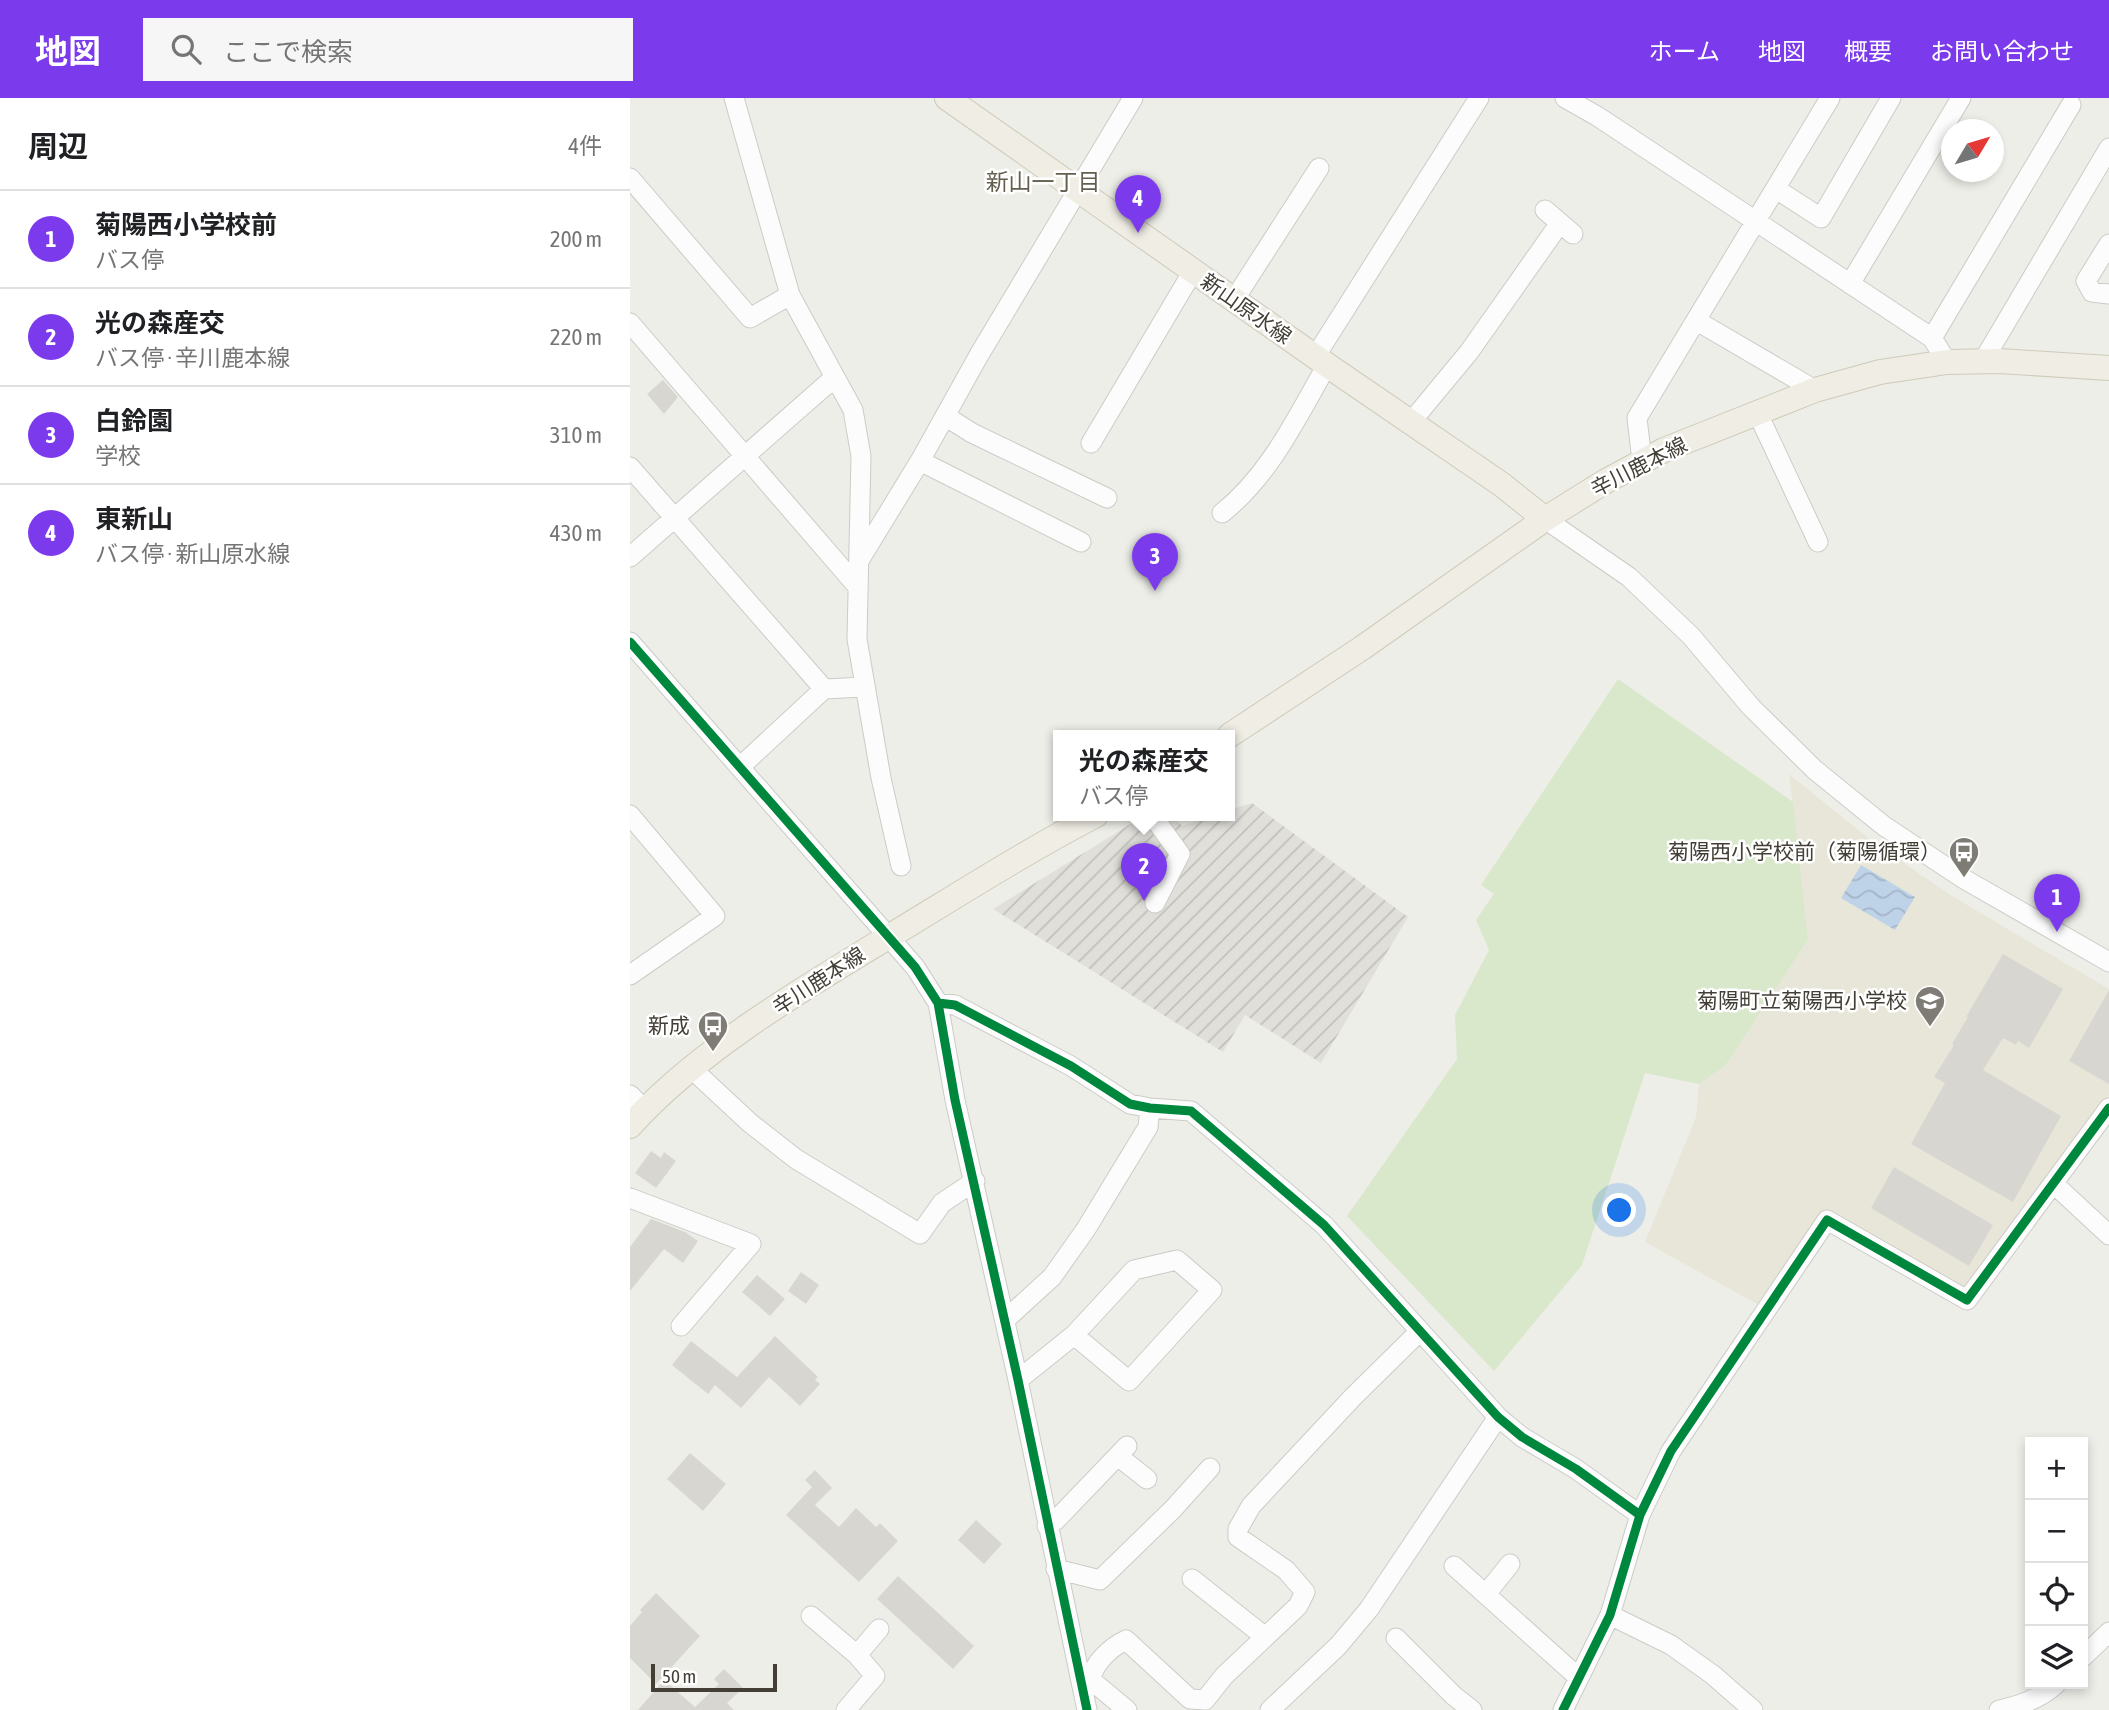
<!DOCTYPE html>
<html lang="ja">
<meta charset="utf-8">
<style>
:root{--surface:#fff;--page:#f6f6f6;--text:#202124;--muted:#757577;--line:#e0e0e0;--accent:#7c3aed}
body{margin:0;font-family:"Asap Condensed","Noto Sans JP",sans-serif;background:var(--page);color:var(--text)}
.controls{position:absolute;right:21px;bottom:21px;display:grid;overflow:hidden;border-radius:0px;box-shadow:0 4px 10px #0003}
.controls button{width:63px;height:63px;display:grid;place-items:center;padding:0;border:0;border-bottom:2px solid var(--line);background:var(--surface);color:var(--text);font:35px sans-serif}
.compass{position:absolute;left:1311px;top:21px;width:63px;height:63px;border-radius:50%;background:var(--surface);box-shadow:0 4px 10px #0003;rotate:52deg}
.scale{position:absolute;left:21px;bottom:18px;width:126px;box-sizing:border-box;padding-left:7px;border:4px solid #433f36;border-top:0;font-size:19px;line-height:24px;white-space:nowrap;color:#433f36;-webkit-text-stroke:5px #fff;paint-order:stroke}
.you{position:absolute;left:990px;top:1113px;width:24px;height:24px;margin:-18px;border:5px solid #fff;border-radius:50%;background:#1a73e8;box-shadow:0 0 0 10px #1a73e833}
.badge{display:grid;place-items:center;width:46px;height:46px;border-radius:50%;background:var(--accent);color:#fff;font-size:23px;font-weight:700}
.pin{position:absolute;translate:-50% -58px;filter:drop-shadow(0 2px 4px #0008)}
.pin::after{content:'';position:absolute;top:37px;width:24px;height:21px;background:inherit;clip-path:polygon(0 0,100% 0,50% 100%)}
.popup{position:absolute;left:423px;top:632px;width:182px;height:91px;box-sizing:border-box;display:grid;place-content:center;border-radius:0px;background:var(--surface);filter:drop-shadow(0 2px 5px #0005);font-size:23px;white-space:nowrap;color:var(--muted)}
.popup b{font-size:26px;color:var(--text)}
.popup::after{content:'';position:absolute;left:50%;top:100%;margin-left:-14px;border:14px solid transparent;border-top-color:var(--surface)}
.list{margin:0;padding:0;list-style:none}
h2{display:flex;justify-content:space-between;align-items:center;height:91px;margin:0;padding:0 28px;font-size:30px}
h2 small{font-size:23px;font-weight:400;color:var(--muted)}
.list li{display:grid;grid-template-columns:46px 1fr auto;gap:21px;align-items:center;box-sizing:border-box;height:98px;padding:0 28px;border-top:2px solid var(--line)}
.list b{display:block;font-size:26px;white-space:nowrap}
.list p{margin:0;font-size:23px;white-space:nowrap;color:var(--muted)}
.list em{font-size:23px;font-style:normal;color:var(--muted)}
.icon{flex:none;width:38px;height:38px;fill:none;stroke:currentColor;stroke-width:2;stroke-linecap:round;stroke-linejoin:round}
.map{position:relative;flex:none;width:1479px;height:1612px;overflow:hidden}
header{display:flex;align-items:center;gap:42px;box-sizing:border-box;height:98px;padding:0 35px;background:var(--accent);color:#fff}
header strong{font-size:33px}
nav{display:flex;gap:38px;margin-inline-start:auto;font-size:24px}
.search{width:490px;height:63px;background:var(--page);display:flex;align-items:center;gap:18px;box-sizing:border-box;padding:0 24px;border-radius:0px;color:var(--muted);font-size:26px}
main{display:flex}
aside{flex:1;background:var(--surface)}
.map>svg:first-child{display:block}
.industrial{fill:url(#industrial-furrows)}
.education{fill:#e8e6d9}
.garden{fill:#d9e7cb}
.water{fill:url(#water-waves)}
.building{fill:#d8d6d1}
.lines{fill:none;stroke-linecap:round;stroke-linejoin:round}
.minor-casing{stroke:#cccbc7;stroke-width:21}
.major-casing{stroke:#cecbb9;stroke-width:26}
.minor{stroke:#fcfcfc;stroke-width:19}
.major{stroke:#efede4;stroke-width:24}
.cycleway-casing{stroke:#fff;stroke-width:13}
.cycleway{stroke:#00873e;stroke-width:9}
.labels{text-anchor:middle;stroke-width:5;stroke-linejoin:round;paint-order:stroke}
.street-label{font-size:21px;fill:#433f36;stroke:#fff}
.poi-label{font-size:21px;fill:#433f36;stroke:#fff;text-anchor:end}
.neighbourhood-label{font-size:23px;fill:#645e4f;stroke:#fff}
</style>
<header>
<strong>地図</strong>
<div class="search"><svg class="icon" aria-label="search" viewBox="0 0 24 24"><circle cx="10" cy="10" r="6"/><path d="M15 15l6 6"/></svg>ここで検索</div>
<nav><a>ホーム</a><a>地図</a><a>概要</a><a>お問い合わせ</a></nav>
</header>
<main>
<aside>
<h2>周辺<small>4件</small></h2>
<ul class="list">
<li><span class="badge">1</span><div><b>菊陽西小学校前</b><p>バス停</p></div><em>200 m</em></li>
<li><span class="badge">2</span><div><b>光の森産交</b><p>バス停 · 辛川鹿本線</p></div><em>220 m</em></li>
<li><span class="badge">3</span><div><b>白鈴園</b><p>学校</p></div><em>310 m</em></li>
<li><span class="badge">4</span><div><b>東新山</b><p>バス停 · 新山原水線</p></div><em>430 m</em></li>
</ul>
</aside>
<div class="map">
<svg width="1479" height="1612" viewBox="0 0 1479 1612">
<defs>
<pattern id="industrial-furrows" width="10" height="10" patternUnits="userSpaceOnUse" patternTransform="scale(1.75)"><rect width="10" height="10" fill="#e1dfda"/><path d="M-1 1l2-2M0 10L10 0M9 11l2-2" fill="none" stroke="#c2c0bc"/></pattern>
<pattern id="water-waves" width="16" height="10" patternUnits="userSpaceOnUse" patternTransform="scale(1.75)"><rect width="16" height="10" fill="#bed2e8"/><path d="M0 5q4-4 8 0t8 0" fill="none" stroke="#a4b5c8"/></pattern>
</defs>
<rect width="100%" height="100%" fill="#eeeee9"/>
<path class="industrial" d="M 622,705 L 778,819 L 691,965 L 615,917 L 593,954 L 363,811 L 515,717 L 542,717 L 552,728 L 585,717 L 600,717 L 600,712 Z"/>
<path class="education" d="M 1159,676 L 1243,744 L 1322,798 L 1479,891 L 1479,1004 L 1341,1186 L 1329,1191 L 1195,1112 L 1127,1206 L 1015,1144 L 1066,1019 L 1069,986 L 1095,968 L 1178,842 Z"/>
<path class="garden" d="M 988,581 L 1163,704 L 1178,842 L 1095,968 L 1069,986 L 1015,975 L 952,1167 L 864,1273 L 717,1118 L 827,961 L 825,917 L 859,852 L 846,822 L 864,796 L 851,787 Z"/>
<path class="water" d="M 1231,767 L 1285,799 L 1265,832 L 1211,800 Z"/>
<path class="building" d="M 33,282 L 48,299 L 34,316 L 17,296 Z
M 1373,856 L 1433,891 L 1399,950 L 1388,943 L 1386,947 L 1373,940 L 1353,972 L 1431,1018 L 1383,1104 L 1281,1046 L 1315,985 L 1304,979 L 1324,947 L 1322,946 L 1338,919 L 1336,919 Z
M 1479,892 L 1479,986 L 1439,963 Z
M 21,1053 L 31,1060 L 34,1054 L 46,1063 L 26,1090 L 5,1075 Z
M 1264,1069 L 1363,1127 L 1339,1168 L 1241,1110 Z
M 21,1121 L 55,1134 L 68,1143 L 53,1165 L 34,1151 L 0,1193 L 0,1149 Z
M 171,1174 L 189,1187 L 176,1206 L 158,1193 Z
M 127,1177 L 155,1201 L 140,1218 L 112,1194 Z
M 145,1238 L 188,1279 L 185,1282 L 190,1286 L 170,1308 L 139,1279 L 111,1310 L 85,1287 L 78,1296 L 42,1267 L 61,1243 L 107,1279 Z
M 60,1355 L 96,1386 L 73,1413 L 37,1381 Z
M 185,1372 L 202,1390 L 185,1407 L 209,1429 L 226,1410 L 246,1429 L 250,1425 L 268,1443 L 229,1484 L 156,1417 L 182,1389 L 175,1382 Z
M 346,1422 L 372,1446 L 354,1466 L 328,1442 Z
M 268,1478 L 344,1548 L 323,1571 L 247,1501 Z
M 26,1495 L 70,1538 L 26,1586 L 0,1560 L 0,1528 L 12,1514 L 10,1512 Z
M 94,1571 L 113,1590 L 97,1605 L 104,1612 L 8,1612 L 34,1582 L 65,1609 L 89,1586 L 84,1581 Z"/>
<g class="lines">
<g class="minor-casing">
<path id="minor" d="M 104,0 L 160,197 L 223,312 L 231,358 L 227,541 L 251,680 L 271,768
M 935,0 L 967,18 L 1302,240 L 1317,264
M 0,80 L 120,220 L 160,197
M 1146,91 L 1191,120 L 1261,0
M 915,112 L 943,136
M 1479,146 L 1456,183 L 1462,194 L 1479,196
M 1220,186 L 1331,0
M 604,202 L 689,70
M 1067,223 L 1185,292
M 0,225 L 227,488
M 1302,240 L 1441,7
M 685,259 L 849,0
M 1353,263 L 1479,50
M 1128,316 L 1188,444
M 315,318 L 342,335 L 477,400
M 781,324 L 839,254 L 930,125
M 461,345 L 563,173
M 290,363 L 451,444
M 1012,363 L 1007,320 L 1200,0
M 0,369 L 194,591
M 592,415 C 640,377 667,319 697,267
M 915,421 L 999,479 L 1061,538 L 1121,609 L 1185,672 L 1254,728 L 1334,781 L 1479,864
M 0,459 L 205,279
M 230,461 L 290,363 L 349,257 L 503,0
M 0,544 L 285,869 L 308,905 L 325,1002 L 388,1282 L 457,1612
M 111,668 L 194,591 L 234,589
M 0,717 L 85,818 L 0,877
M 522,717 L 550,756 L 525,805
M 308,905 L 325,907 L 441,968 L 500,1006 L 520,1010 L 561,1013 L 694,1127 L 868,1319 L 892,1339 L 946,1371 L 1010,1417
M 62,971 L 120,1025 L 166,1061 L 290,1136 L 312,1105 L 345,1083
M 0,997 L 15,1012
M 1424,1086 L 1479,1137
M 0,1100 L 121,1146 L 51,1228
M 375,1222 L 422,1179 L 456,1131 L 518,1029 L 520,1010
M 388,1282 L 444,1237 L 504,1172 L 547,1162 L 582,1192 L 499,1283 L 444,1237
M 489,1359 L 517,1381
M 417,1428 L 426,1422 L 497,1348
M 824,1468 L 949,1580
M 426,1471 L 470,1482 L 543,1411 L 580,1370
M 562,1481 L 634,1538
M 856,1496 L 880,1466
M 980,1517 L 1041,1547 L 1083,1577 L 1123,1612
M 181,1518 L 227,1557 L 245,1578 L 216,1612
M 766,1540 L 824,1598 L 842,1612
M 227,1557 L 249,1531
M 1453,1559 L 1479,1534
M 497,1612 L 461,1582 C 463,1565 481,1549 496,1542 L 560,1601 L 575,1602 L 594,1578 L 668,1508 L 675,1494 L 656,1472 L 608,1439 L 608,1431 L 621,1408 L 723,1299 L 790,1233
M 640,1612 L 708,1548 L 739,1511 L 868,1319
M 933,1612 L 980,1517 L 1010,1417 L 1041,1353 L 1197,1122 L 1337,1202 L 1479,1010
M 1369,1612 C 1389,1608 1411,1600 1426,1586"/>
</g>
<g class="major-casing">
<path id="major" d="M 317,0 L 697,267 L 871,386 L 915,421
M 600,637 L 732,550 L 915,421 L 976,383 L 1034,352 L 1185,292 L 1250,274 L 1317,264 L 1369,263 L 1479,270
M 0,1028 C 68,952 177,888 265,835 C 331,795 397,753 466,717"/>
</g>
<use href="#minor" class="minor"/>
<use href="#major" class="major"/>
<g class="cycleway-casing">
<path id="cycleway" d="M 0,544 L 285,869 L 308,905 L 325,1002 L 388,1282 L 457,1612
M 308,905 L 325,907 L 441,968 L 500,1006 L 520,1010 L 561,1013 L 694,1127 L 868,1319 L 892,1339 L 946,1371 L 1010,1417
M 933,1612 L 980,1517 L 1010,1417 L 1041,1353 L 1197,1122 L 1337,1202 L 1479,1010"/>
</g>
<use href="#cycleway" class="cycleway"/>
</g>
<defs>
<g id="bus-pin" transform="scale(1.575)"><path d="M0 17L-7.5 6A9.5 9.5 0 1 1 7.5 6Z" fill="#7f7c75" stroke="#fff"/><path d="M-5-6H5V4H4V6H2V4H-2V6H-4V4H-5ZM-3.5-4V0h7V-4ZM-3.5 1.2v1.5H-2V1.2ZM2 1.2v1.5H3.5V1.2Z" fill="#fff"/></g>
<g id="school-pin" transform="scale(1.575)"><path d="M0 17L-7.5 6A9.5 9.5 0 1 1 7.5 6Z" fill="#7f7c75" stroke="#fff"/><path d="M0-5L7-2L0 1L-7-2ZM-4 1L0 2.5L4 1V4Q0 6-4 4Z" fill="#fff"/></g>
</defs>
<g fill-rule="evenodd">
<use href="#bus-pin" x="1334" y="754"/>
<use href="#school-pin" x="1300" y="903"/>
<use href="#bus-pin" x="83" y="928"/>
</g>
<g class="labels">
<g class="street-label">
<text transform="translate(616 211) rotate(35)" y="7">新山原水線</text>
<text transform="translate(1009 369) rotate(-27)" y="7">辛川鹿本線</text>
<text transform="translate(189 883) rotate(-33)" y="7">辛川鹿本線</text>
</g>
<g class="poi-label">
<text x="1311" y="761">菊陽西小学校前（菊陽循環）</text>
<text x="1277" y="910">菊陽町立菊陽西小学校</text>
<text x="60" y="935">新成</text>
</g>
<g class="neighbourhood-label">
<text x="413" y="92">新山一丁目</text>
</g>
</g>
</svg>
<div class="controls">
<button>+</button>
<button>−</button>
<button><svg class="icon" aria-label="locate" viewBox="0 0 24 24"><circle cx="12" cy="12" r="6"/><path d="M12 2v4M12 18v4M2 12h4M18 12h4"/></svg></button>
<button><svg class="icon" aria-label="layers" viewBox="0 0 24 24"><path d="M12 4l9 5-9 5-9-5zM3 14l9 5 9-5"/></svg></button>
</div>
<svg class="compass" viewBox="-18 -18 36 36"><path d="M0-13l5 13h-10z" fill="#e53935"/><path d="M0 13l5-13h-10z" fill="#757577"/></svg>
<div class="scale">50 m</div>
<div class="you"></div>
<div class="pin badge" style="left:1427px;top:834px">1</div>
<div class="pin badge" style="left:514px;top:803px">2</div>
<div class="popup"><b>光の森産交</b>バス停</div>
<div class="pin badge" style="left:525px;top:493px">3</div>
<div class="pin badge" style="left:508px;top:135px">4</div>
</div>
</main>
